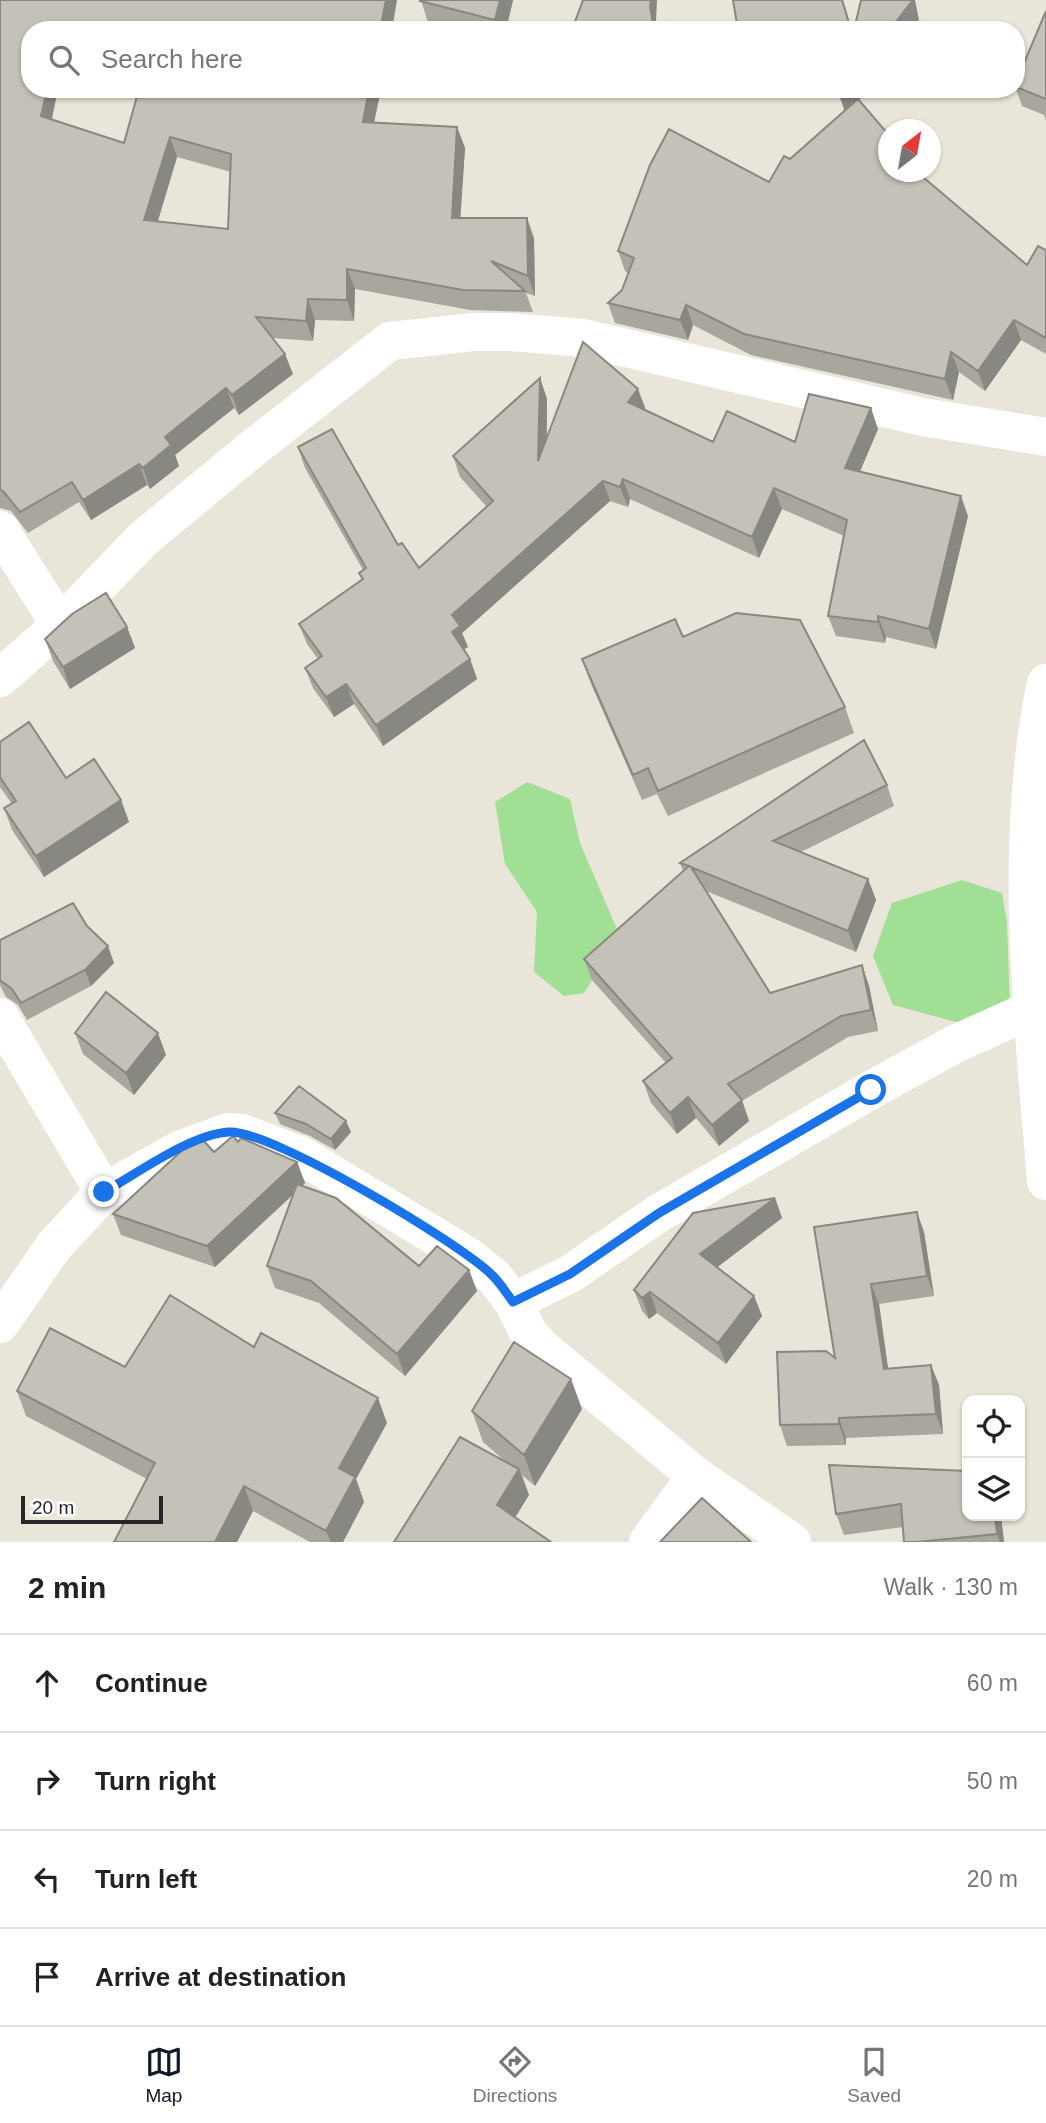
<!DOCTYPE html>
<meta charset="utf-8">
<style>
:root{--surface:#fff;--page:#f6f6f6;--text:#222;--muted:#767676;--line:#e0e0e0;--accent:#111827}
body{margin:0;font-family:Helvetica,sans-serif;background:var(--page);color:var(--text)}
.controls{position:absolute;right:21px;bottom:21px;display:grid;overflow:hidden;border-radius:14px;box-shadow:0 2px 5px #0004}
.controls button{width:63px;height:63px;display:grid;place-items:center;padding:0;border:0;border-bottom:2px solid var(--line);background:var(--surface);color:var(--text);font:35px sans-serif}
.compass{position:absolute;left:878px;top:119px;width:63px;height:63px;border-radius:50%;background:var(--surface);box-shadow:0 2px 5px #0004;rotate:31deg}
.scale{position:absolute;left:21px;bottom:18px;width:142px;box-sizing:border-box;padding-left:7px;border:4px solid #262626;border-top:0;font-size:19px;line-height:24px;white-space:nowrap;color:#262626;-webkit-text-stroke:5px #fff;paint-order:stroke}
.stop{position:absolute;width:21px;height:21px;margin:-16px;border:5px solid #1a73e8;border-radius:50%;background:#fff}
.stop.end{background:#1a73e8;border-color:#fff;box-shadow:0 2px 7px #0008}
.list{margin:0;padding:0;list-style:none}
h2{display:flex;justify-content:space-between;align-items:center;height:91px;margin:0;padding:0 28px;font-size:30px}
h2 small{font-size:23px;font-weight:400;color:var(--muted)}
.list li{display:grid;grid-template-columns:46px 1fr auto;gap:21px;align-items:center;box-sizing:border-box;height:98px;padding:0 28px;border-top:2px solid var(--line)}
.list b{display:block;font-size:26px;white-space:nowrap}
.list em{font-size:23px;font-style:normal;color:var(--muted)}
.icon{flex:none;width:38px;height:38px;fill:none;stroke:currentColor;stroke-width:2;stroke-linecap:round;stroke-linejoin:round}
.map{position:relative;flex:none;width:1046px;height:1542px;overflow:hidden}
.search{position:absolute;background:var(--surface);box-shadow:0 2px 5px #0004;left:21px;right:21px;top:21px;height:77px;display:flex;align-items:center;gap:18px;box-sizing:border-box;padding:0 24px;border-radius:28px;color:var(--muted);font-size:26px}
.sheet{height:483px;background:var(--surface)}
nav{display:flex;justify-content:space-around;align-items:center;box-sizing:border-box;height:98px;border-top:2px solid var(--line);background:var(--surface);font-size:19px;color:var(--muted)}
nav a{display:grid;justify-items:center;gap:4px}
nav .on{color:var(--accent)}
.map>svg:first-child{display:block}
.green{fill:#a1df95}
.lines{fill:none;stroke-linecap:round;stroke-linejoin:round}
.street{stroke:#fff;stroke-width:38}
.wall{fill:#a9a69e;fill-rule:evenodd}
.shaded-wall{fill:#898781}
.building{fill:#c4c1b8;stroke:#898781;stroke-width:2;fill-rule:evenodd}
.route{stroke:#1a73e8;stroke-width:9}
</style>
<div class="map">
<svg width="1046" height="1542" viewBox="0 0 1046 1542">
<rect width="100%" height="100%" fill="#e9e5d8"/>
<path class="green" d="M 527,782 L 570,799 L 580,843 L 620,936 L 584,993 L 564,996 L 534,972 L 537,912 L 505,864 L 495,802 Z
M 962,880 L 1002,893 L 1007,923 L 1010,1008 L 960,1023 L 893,1005 L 873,956 L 892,903 Z"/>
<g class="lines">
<path class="street" d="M 0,530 L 60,625
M 0,678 L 60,625 L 144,538 L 253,448 L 390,341 L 474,332 L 511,332 L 583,338 L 923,417 L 1046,437
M 1046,683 C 1012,845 1033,1017 1046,1181
M 0,1017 L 104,1192
M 513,1302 L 570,1274 L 659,1213 L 871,1090 L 955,1044 L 1046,1003
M 0,1324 L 54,1246 L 104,1192 L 181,1149 L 228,1132 L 242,1133 L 302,1156 L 468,1256 L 494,1277 L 513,1302 L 529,1334 L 542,1348 L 696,1476 L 792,1542
M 648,1542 L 696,1476"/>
</g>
<path class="wall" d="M 0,0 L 30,30 L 30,89 L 58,89 L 52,119 L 124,143 L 139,89 L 381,89 L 374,122 L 457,127 L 465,148 L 460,218 L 534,238 L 535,296 L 526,293 L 533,312 L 470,310 L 355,289 L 354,321 L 315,320 L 313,341 L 272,338 L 293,374 L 239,415 L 234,408 L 175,455 L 179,466 L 150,489 L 147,485 L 91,520 L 79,502 L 28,533 L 11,511 L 0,508 ZM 177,157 L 231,172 L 228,229 L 158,221 Z
M 421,0 L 513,0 L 506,30 L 456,30 L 428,23 Z
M 1046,11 L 1046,121 L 1044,115 L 1022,106 L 1016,89 Z
M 842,89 L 867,89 L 859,101 L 922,176 L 1027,265 L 1046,250 L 1046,354 L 1021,340 L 985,391 L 959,372 L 953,400 L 751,355 L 693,325 L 688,340 L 615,323 L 608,303 L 622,290 L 628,273 L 625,271 L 618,251 L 769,182 L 790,159 L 844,111 Z
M 540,378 L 547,399 L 547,439 L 646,410 L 713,442 L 795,442 L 878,429 L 860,471 L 968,516 L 936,649 L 886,637 L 885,643 L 836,636 L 828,616 L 844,536 L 782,509 L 759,558 L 630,499 L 628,507 L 610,501 L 462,633 L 468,647 L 464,649 L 470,659 L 477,679 L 383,746 L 354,704 L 334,717 L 313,688 L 305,668 L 318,659 L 307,644 L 299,624 L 362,580 L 359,573 L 363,570 L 305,468 L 298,447 L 419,568 L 487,507 L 460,477 L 453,456 Z
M 127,627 L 135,648 L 70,689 L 53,661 L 45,639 Z
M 683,637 L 845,707 L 854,733 L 668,816 L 657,794 L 642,800 L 591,684 L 582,659 Z
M 0,742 L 66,778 L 121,800 L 129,822 L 44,877 L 12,830 L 4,808 L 12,804 L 0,787 Z
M 887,785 L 894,806 L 801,852 L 868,879 L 876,900 L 856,952 L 706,891 L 770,993 L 862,965 L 869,986 L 878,1031 L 848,1037 L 742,1101 L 749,1121 L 719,1146 L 696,1118 L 677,1134 L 651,1103 L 643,1081 L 666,1063 L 592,980 L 584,959 L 683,871 L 680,863 Z
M 87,926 L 114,963 L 91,986 L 27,1020 L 18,1005 L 6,997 L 0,985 L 0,940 Z
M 75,1033 L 166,1055 L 134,1095 L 83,1054 Z
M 275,1113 L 351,1132 L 335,1150 L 310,1136 L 280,1124 Z
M 238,1142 L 297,1162 L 305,1183 L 302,1186 L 419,1266 L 469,1270 L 477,1291 L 405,1376 L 319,1303 L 275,1288 L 267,1266 L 293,1195 L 215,1267 L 121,1235 L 113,1214 L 214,1152 Z
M 775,1198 L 782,1218 L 717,1267 L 754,1296 L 762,1316 L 726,1364 L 657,1313 L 649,1319 L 642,1311 L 634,1290 Z
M 814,1227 L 924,1232 L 934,1296 L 879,1304 L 888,1369 L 931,1365 L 939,1385 L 943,1434 L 846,1438 L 846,1445 L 787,1446 L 780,1425 L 835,1358 Z
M 254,1347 L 387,1423 L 356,1479 L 364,1502 L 343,1542 L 310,1542 L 253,1511 L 237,1542 L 114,1542 L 147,1479 L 26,1416 L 17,1391 L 125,1367 Z
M 582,1409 L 535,1486 L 522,1475 L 529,1495 L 394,1542 L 506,1462 L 483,1442 L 472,1411 Z
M 829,1465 L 1001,1516 L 1004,1542 L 904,1542 L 903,1527 L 844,1535 L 836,1514 Z"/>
<path class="shaded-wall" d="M 386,0 L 397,0 L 392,30 L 380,30 Z
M 500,0 L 513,0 L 506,30 L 498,30 L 495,20 Z
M 651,0 L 657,0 L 656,21 L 657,30 L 654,30 L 650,6 Z
M 842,0 L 843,0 L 852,30 L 851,30 Z
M 911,0 L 915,0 L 919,20 L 911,30 L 893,30 L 892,27 Z
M 47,89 L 58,89 L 48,136 L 41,116 Z
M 369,89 L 381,89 L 370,142 L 363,122 Z
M 846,89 L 867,89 L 847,117 L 840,98 Z
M 457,127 L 465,148 L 459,239 L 452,218 Z
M 170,137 L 177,157 L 152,240 L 144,220 Z
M 527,218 L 534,238 L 535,296 L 528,276 Z
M 347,269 L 355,289 L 354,321 L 347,300 Z
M 308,299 L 315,320 L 313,341 L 306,321 Z
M 686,305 L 693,325 L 688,340 L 680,320 Z
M 1014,320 L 1021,340 L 985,391 L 978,371 Z
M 951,352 L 959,372 L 953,400 L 945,379 Z
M 285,354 L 293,374 L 239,415 L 232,395 Z
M 540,378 L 547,399 L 546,481 L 538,461 Z
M 226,388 L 234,408 L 175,455 L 179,466 L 150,489 L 143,468 L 165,437 Z
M 638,389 L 646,410 L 628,402 Z
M 871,408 L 878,429 L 853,488 L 845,468 Z
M 139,464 L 147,485 L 91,520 L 83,500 Z
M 623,479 L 630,499 L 628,507 L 620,487 Z
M 603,481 L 610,501 L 462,633 L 468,647 L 460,652 L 452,632 L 452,615 Z
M 774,488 L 782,509 L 759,558 L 752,537 Z
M 961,496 L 968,516 L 936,649 L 929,629 Z
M 878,616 L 886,637 L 885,643 L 878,622 Z
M 127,627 L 135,648 L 70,689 L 63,667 Z
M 470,659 L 477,679 L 383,746 L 376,725 Z
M 346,684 L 354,704 L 334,717 L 326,697 Z
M 121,800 L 129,822 L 44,877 L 36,856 Z
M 868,879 L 876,900 L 856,952 L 848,931 Z
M 108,946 L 114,963 L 91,986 L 85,970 Z
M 862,965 L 869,986 L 878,1031 L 871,1010 Z
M 158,1033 L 166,1055 L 134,1095 L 126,1073 Z
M 688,1097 L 696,1118 L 677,1134 L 670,1113 Z
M 742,1100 L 749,1121 L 719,1146 L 712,1125 Z
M 346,1121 L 351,1132 L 335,1150 L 331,1139 Z
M 297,1162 L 305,1183 L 215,1267 L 207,1246 Z
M 775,1198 L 782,1218 L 707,1275 L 700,1254 Z
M 917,1212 L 924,1232 L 934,1296 L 927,1276 Z
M 469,1270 L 477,1291 L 405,1376 L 397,1354 Z
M 871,1284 L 879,1304 L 891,1389 L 884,1369 Z
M 650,1292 L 657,1313 L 649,1319 L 642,1298 Z
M 754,1296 L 762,1316 L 726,1364 L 718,1343 Z
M 931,1365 L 939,1385 L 943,1434 L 936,1414 Z
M 571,1379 L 582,1409 L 535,1486 L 524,1455 Z
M 378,1398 L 387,1423 L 356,1479 L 364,1502 L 343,1542 L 331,1542 L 326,1531 L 339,1468 Z
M 839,1418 L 846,1438 L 846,1445 L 839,1424 Z
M 519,1469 L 529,1495 L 507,1531 L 497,1505 Z
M 244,1486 L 253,1511 L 237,1542 L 215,1542 Z
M 995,1516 L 1001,1516 L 1004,1542 L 1000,1542 L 997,1534 Z"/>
<path class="building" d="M 0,0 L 386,0 L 380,30 L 30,30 L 30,89 L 47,89 L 41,116 L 124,143 L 139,89 L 369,89 L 363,122 L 457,127 L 452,218 L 527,218 L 528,276 L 491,261 L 525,291 L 463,290 L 347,269 L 347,300 L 308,299 L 306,321 L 256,317 L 285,354 L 232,395 L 226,388 L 165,437 L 171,445 L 143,468 L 139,464 L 83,500 L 72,482 L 20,512 L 3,491 L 0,490 ZM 170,137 L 231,154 L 228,229 L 144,220 Z
M 421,0 L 500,0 L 495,20 L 420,1 Z
M 583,0 L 651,0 L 650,6 L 654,30 L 572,30 Z
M 733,0 L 842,0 L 851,30 L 738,30 Z
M 861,0 L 911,0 L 912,1 L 892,27 L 893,30 L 854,30 Z
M 1046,11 L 1046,99 L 1016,87 L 1016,82 Z
M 842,89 L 846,89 L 840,98 Z
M 858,99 L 888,134 L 888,172 L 918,172 L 917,172 L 1027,265 L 1038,246 L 1046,250 L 1046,338 L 1014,320 L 978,371 L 951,352 L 945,379 L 744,334 L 686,305 L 680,320 L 608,303 L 622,290 L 634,258 L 618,251 L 650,165 L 669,129 L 769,182 L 784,156 L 790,159 Z
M 583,342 L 638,389 L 628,402 L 713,442 L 727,411 L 795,442 L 809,394 L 871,408 L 845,468 L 961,496 L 929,629 L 878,616 L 878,622 L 828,616 L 847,520 L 774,488 L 752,537 L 623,479 L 620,487 L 603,481 L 452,615 L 460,626 L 452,632 L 470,659 L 376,725 L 346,684 L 326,697 L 305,668 L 322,656 L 299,624 L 363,579 L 359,573 L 366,568 L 298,447 L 332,429 L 398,545 L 402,543 L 419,568 L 493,501 L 453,456 L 540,378 L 538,461 Z
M 106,593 L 127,627 L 63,667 L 45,639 L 72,614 Z
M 736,613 L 800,620 L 845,707 L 658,791 L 648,768 L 633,775 L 582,659 L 675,619 L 683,637 Z
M 29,722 L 66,778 L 94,759 L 121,800 L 36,856 L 4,808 L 16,801 L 0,777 L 0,742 Z
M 864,740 L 887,785 L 773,841 L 868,879 L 848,931 L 691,867 L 770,993 L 862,965 L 871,1010 L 841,1016 L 728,1084 L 742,1100 L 712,1125 L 688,1097 L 670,1113 L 643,1081 L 672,1058 L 584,959 L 689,866 L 680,863 Z
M 73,903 L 87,926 L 108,946 L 85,970 L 21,1003 L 12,989 L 0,980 L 0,940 Z
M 106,992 L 158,1033 L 126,1073 L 75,1033 Z
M 299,1086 L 346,1121 L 331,1139 L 306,1124 L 275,1113 Z
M 233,1136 L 238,1142 L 241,1138 L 297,1162 L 207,1246 L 113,1214 L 188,1145 L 203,1140 L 214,1152 Z
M 297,1184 L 336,1198 L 419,1266 L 437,1246 L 469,1270 L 397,1354 L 311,1281 L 267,1266 Z
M 775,1198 L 700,1254 L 754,1296 L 718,1343 L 650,1292 L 642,1298 L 634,1290 L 693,1213 Z
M 917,1212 L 927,1276 L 871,1284 L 884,1369 L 931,1365 L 936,1414 L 839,1418 L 839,1424 L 780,1425 L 777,1352 L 826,1351 L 835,1358 L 814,1227 Z
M 170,1295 L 254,1347 L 261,1333 L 378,1398 L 339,1468 L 355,1477 L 326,1531 L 244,1486 L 215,1542 L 114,1542 L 155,1463 L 17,1391 L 50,1328 L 125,1367 Z
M 514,1342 L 571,1379 L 524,1455 L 472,1411 Z
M 460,1437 L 519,1469 L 497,1505 L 551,1542 L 394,1542 Z
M 829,1465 L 967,1471 L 967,1516 L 995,1516 L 997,1534 L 917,1542 L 904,1542 L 901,1504 L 836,1514 Z
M 702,1498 L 751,1542 L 660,1542 Z"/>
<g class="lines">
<path class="route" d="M 104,1192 C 138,1173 191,1134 229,1132 C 270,1129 462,1244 493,1276 C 501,1284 507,1294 513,1302 L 570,1274 L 659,1213 L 871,1090"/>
</g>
</svg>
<div class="controls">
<button><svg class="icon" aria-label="locate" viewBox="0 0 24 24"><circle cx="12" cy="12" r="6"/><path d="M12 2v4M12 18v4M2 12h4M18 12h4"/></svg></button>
<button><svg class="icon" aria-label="layers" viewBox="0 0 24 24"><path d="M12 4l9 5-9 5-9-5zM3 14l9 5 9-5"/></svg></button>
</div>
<svg class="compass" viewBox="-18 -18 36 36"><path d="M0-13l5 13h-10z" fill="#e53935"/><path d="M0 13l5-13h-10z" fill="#767676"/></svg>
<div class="scale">20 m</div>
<div class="stop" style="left:871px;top:1090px"></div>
<div class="stop end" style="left:104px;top:1192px"></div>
<div class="search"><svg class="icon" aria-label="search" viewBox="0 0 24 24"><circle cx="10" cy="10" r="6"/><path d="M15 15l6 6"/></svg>Search here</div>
</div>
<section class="sheet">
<h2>2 min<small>Walk · 130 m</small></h2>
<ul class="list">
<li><svg class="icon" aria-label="ahead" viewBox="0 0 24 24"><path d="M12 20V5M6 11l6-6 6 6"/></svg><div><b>Continue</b></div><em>60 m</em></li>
<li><svg class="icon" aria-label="right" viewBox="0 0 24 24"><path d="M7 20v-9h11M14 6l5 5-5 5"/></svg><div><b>Turn right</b></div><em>50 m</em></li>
<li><svg class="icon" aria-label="left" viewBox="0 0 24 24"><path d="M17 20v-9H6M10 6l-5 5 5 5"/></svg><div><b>Turn left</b></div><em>20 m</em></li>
<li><svg class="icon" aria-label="arrive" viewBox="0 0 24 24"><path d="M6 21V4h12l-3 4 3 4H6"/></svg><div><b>Arrive at destination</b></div></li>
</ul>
</section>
<nav>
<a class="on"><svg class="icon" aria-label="map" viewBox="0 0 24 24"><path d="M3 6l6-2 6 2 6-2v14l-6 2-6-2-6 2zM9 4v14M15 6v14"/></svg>Map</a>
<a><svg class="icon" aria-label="directions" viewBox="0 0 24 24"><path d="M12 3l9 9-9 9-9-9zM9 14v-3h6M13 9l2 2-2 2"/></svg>Directions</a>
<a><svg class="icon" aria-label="saved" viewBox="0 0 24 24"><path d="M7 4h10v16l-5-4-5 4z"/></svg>Saved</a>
</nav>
